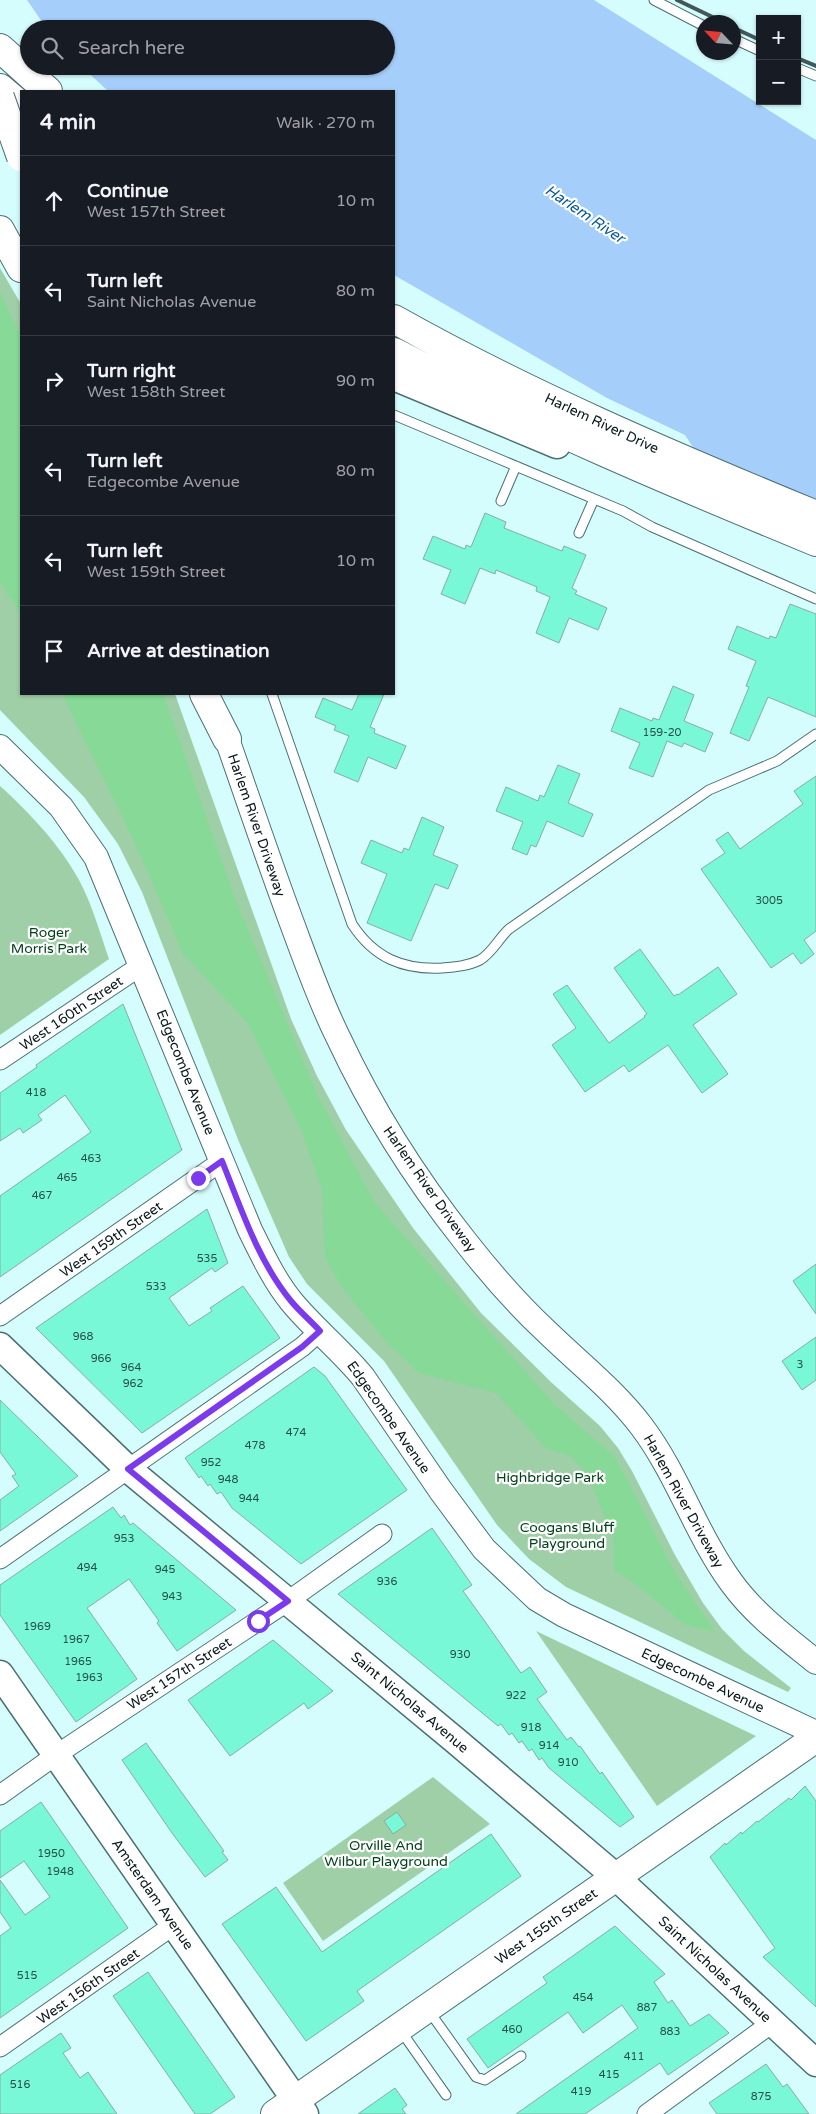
<!DOCTYPE html>
<meta charset="utf-8">
<style>
:root{--surface:#171b24;--page:#20242c;--text:#f1f3f6;--muted:#9ea1a6;--line:#363941}
body{margin:0;font-family:"Varela Round",sans-serif;background:var(--page);color:var(--text)}
.controls{position:absolute;right:15px;top:15px;display:grid;overflow:hidden;border-radius:0px;box-shadow:0 1px 4px #0004}
.controls button{width:45px;height:45px;display:grid;place-items:center;padding:0;border:0;border-bottom:1px solid var(--line);background:var(--surface);color:var(--text);font:25px sans-serif}
.compass{position:absolute;left:696px;top:15px;width:45px;height:45px;border-radius:50%;background:var(--surface);box-shadow:0 1px 4px #0004;rotate:296deg}
.stop{position:absolute;width:15px;height:15px;margin:-11px;border:4px solid #7c3aed;border-radius:50%;background:#fff}
.stop.end{background:#7c3aed;border-color:#fff;box-shadow:0 1px 5px #0008}
.list{margin:0;padding:0;list-style:none}
h2{display:flex;justify-content:space-between;align-items:center;height:65px;margin:0;padding:0 20px;font-size:21px}
h2 small{font-size:16px;font-weight:400;color:var(--muted)}
.list li{display:grid;grid-template-columns:32px 1fr auto;gap:15px;align-items:center;box-sizing:border-box;height:90px;padding:0 20px;border-top:1px solid var(--line)}
.list b{display:block;font-size:19px;white-space:nowrap}
.list p{margin:0;font-size:16px;white-space:nowrap;color:var(--muted)}
.list em{font-size:16px;font-style:normal;color:var(--muted)}
.icon{flex:none;width:28px;height:28px;fill:none;stroke:currentColor;stroke-width:2;stroke-linecap:round;stroke-linejoin:round}
.map{position:relative;flex:none;width:816px;height:2114px;overflow:hidden}
.search{position:absolute;background:var(--surface);box-shadow:0 1px 4px #0004;left:20px;top:20px;width:375px;height:55px;display:flex;align-items:center;gap:12px;box-sizing:border-box;padding:0 18px;border-radius:28px;color:var(--muted);font-size:19px}
.panel{position:absolute;background:var(--surface);box-shadow:0 1px 4px #0004;left:20px;top:90px;width:375px;height:605px;border-radius:0px}
.map>svg:first-child{display:block}
.green{fill:#9fcfa6}
.forest{fill:#86d996}
.water{fill:#a5cffa}
.building{fill:#78f8d7;stroke:#89aca1}
.lines{fill:none;stroke-linecap:round;stroke-linejoin:round}
.service-casing{stroke:#4c7071;stroke-width:11}
.minor-casing{stroke:#4c7071;stroke-width:21}
.tertiary-casing{stroke:#4c7071;stroke-width:26}
.secondary-casing{stroke:#4c7071;stroke-width:29}
.primary-casing{stroke:#4c7071;stroke-width:30}
.motorway-casing{stroke:#4c7071;stroke-width:30}
.service{stroke:#fff;stroke-width:9}
.minor{stroke:#fff;stroke-width:19}
.tertiary{stroke:#fff;stroke-width:24}
.secondary{stroke:#fff;stroke-width:26}
.primary{stroke:#fff;stroke-width:28}
.motorway{stroke:#fff;stroke-width:28}
.rail{stroke:#425858;stroke-width:4}
.motorway-bridge-casing{stroke:#4c7071;stroke-width:30;stroke-linecap:butt}
.motorway-bridge{stroke:#fff;stroke-width:28}
.route{stroke:#7c3aed;stroke-width:6}
.labels{text-anchor:middle;stroke-width:4.5;stroke-linejoin:round;paint-order:stroke}
.number-label{font-size:11px;fill:#265148}
.street-label{font-size:14px;fill:#0a1919;stroke:#fff}
.park-label{font-size:14px;fill:#014218;stroke:#fff}
.water-label{font-size:15px;font-style:italic;fill:#065998;stroke:#fff}
</style>
<div class="map">
<svg width="816" height="2114" viewBox="0 0 816 2114">
<rect width="100%" height="100%" fill="#d5fdfe"/>
<path class="green" d="M 0,268 L 21,304 L 21,694 L 175,694 L 291,1019 L 317,1076 L 346,1130 L 413,1228 L 481,1313 L 552,1383 L 600,1426 L 618,1448 L 632,1471 L 675,1555 L 703,1603 L 722,1629 L 744,1651 L 791,1688 L 788,1692 L 566,1587 L 529,1559 L 497,1525 L 384,1361 L 307,1284 L 289,1257 L 239,1142 L 142,892 L 118,844 L 84,797 L 0,710 Z
M 0,786 C 30,813 60,845 79,880 C 92,904 100,933 109,959 L 0,1035 Z
M 536,1631 L 756,1736 L 657,1806 Z
M 433,1777 L 490,1824 L 323,1941 L 283,1883 Z"/>
<path class="forest" d="M 0,293 L 21,336 L 21,614 L 0,582 Z
M 62,694 L 163,694 L 234,896 L 318,1096 L 375,1203 L 554,1404 L 615,1457 L 676,1574 L 715,1632 L 684,1624 L 633,1582 L 614,1570 L 613,1537 L 589,1477 L 572,1457 L 546,1448 L 496,1393 L 419,1373 L 387,1343 L 341,1286 L 325,1257 L 322,1190 L 301,1130 L 247,1022 L 183,954 L 135,843 Z"/>
<path class="water" d="M 27,0 L 594,0 L 816,140 L 816,500 L 694,449 L 685,435 L 607,398 L 394,275 L 394,91 L 108,91 L 81,66 L 386,66 L 386,29 L 47,29 Z"/>
<path class="building" d="M 485,513 L 506,522 L 504,528 L 562,551 L 564,546 L 586,555 L 572,588 L 577,591 L 575,594 L 607,608 L 598,630 L 569,618 L 559,643 L 536,633 L 550,597 L 536,591 L 537,587 L 496,570 L 495,574 L 480,568 L 465,604 L 441,594 L 451,570 L 423,559 L 433,536 L 465,549 L 466,545 L 471,547 Z
M 790,604 L 816,614 L 816,717 L 768,697 L 749,741 L 730,733 L 749,687 L 746,686 L 756,661 L 728,649 L 737,626 L 769,639 L 770,636 L 776,638 Z
M 673,686 L 694,695 L 684,721 L 713,733 L 705,752 L 684,743 L 682,747 L 667,741 L 653,777 L 629,768 L 640,743 L 611,731 L 620,708 L 652,721 L 653,718 L 659,720 Z
M 359,694 L 384,694 L 370,727 L 375,729 L 374,733 L 406,746 L 396,769 L 368,757 L 358,782 L 334,772 L 349,736 L 334,730 L 336,726 L 315,717 L 323,698 L 352,710 Z
M 558,765 L 580,774 L 568,803 L 593,814 L 583,837 L 547,821 L 536,847 L 531,845 L 527,855 L 512,849 L 523,822 L 496,811 L 506,787 L 538,801 L 540,795 L 544,797 Z
M 816,776 L 816,931 L 804,940 L 814,954 L 801,964 L 793,953 L 771,968 L 701,869 L 725,853 L 716,840 L 728,832 L 740,849 L 803,804 L 794,791 Z
M 422,817 L 444,827 L 433,855 L 458,865 L 448,889 L 435,884 L 411,941 L 367,923 L 387,874 L 361,863 L 371,840 L 402,853 L 404,848 L 409,850 Z
M 640,949 L 674,996 L 677,994 L 678,995 L 718,967 L 737,994 L 693,1025 L 728,1074 L 702,1093 L 668,1045 L 629,1072 L 624,1065 L 585,1092 L 552,1045 L 576,1028 L 553,994 L 567,985 L 609,1043 L 645,1017 L 644,1016 L 647,1014 L 614,968 Z
M 123,1004 L 182,1150 L 0,1277 L 0,1196 L 91,1132 L 65,1095 L 38,1115 L 42,1120 L 23,1133 L 20,1128 L 0,1141 L 0,1093 L 37,1067 L 36,1065 Z
M 207,1209 L 228,1263 L 215,1272 L 212,1268 L 169,1298 L 189,1326 L 212,1311 L 210,1308 L 243,1286 L 280,1338 L 142,1433 L 36,1328 Z
M 816,1264 L 816,1314 L 793,1281 Z
M 816,1337 L 816,1380 L 802,1390 L 782,1361 Z
M 314,1367 L 325,1376 L 407,1490 L 301,1564 L 232,1508 L 221,1492 L 217,1494 L 210,1484 L 208,1486 L 201,1476 L 199,1478 L 185,1458 Z
M 0,1400 L 78,1476 L 0,1531 L 0,1500 L 19,1486 L 12,1476 L 16,1474 L 0,1452 Z
M 113,1507 L 121,1518 L 124,1515 L 130,1525 L 133,1523 L 236,1610 L 177,1651 L 157,1623 L 159,1621 L 129,1579 L 87,1608 L 137,1679 L 76,1722 L 0,1615 L 0,1585 Z
M 432,1528 L 472,1585 L 463,1591 L 486,1623 L 521,1673 L 530,1667 L 547,1692 L 537,1699 L 567,1740 L 571,1737 L 579,1747 L 580,1746 L 600,1774 L 602,1772 L 634,1817 L 620,1827 L 549,1768 L 542,1758 L 539,1760 L 532,1749 L 529,1751 L 522,1741 L 519,1743 L 512,1733 L 509,1735 L 501,1724 L 498,1726 L 338,1594 Z
M 273,1640 L 333,1691 L 308,1709 L 304,1703 L 230,1756 L 188,1700 Z
M 146,1743 L 224,1851 L 222,1852 L 228,1860 L 205,1877 L 172,1833 L 122,1760 Z
M 805,1786 L 816,1801 L 816,2007 L 763,1957 L 775,1948 L 710,1857 L 725,1843 L 726,1845 L 741,1832 L 742,1834 L 757,1821 L 758,1822 L 789,1798 L 791,1800 Z
M 41,1802 L 128,1928 L 0,2018 L 0,1936 L 11,1928 L 0,1912 L 0,1880 L 25,1915 L 50,1897 L 24,1861 L 0,1878 L 0,1831 Z
M 397,1812 L 406,1825 L 393,1834 L 384,1821 Z
M 491,1834 L 521,1876 L 357,1991 L 364,2001 L 306,2041 L 222,1924 L 276,1887 L 322,1952 Z
M 615,1926 L 665,1974 L 654,1982 L 668,2003 L 672,2000 L 690,2026 L 709,2014 L 729,2033 L 668,2075 L 660,2063 L 585,2114 L 516,2114 L 638,2028 L 622,2005 L 583,2033 L 568,2012 L 488,2068 L 467,2039 L 547,1983 L 543,1977 Z
M 148,1972 L 235,2097 L 210,2114 L 195,2114 L 113,1996 Z
M 61,2033 L 71,2048 L 63,2053 L 80,2078 L 88,2072 L 117,2114 L 0,2114 L 0,2075 Z
M 766,2064 L 783,2087 L 787,2084 L 809,2114 L 717,2114 L 709,2103 Z
M 395,2088 L 407,2105 L 402,2109 L 406,2114 L 358,2114 Z"/>
<g class="lines">
<g class="service-casing">
<path id="service" d="M 654,0 L 704,26
M 734,39 L 760,51
M 797,68 L 816,76
M 394,415 L 623,511 L 652,527 L 816,599
M 501,501 L 516,466
M 579,533 L 594,499
M 272,694 L 352,924 C 374,958 403,970 442,968 C 455,967 468,966 480,960 C 492,953 499,938 509,929 L 709,790 L 777,761 L 816,734
M 429,2011 L 476,2077 L 485,2080 L 521,2056
M 401,2031 L 446,2095"/>
</g>
<g class="minor-casing">
<path id="minor" d="M 0,1060 L 142,965
M 0,1316 L 222,1161
M 0,1559 L 302,1347 L 320,1331
M 0,1795 L 56,1755 L 288,1601 L 382,1534
M 0,2047 L 175,1924
M 647,2114 L 772,2023"/>
</g>
<g class="tertiary-casing">
<path id="tertiary" d="M 227,739 C 248,799 268,859 290,918 C 305,958 319,999 338,1037 C 372,1110 415,1178 465,1241 C 490,1273 517,1304 547,1332 C 579,1363 615,1391 642,1427 C 678,1475 696,1534 731,1582 C 754,1614 785,1637 816,1662
M 0,747 L 61,807 L 96,857 L 250,1230 C 262,1254 274,1280 291,1301 C 313,1328 341,1350 363,1377 L 441,1491 L 484,1549 L 537,1599 L 564,1615 L 816,1733"/>
</g>
<g class="secondary-casing">
<path id="secondary" d="M 394,377 L 557,445
M 0,1346 L 128,1469 L 456,1741 L 616,1877 L 816,2063
M 0,1674 L 305,2114"/>
</g>
<g class="primary-casing">
<path id="primary" d="M 275,2114 L 816,1738"/>
</g>
<g class="motorway-casing">
<path id="motorway" d="M 0,48 L 48,91
M 0,88 L 21,106
M 0,230 L 21,268
M 394,319 C 529,395 673,456 816,515
M 394,352 C 531,423 673,483 816,542
M 204,694 L 227,739"/>
</g>
<use href="#service" class="service"/>
<use href="#minor" class="minor"/>
<use href="#tertiary" class="tertiary"/>
<use href="#secondary" class="secondary"/>
<use href="#primary" class="primary"/>
<use href="#motorway" class="motorway"/>
<path class="rail" d="M 677,0 L 723,22
M 734,28 L 760,40
M 797,58 L 816,66"/>
<g class="motorway-bridge-casing">
<path id="motorway-bridge" d="M 0,97 L 21,157"/>
</g>
<use href="#motorway-bridge" class="motorway-bridge"/>
</g>
<g class="lines">
<path class="route" d="M 198,1178 L 222,1161 C 241,1208 258,1261 291,1301 C 300,1312 311,1321 320,1331 L 302,1347 L 128,1469 L 288,1601 L 258,1621"/>
</g>
<g class="labels">
<g class="number-label">
<text x="662" y="736">159-20</text>
<text x="769" y="904">3005</text>
<text x="36" y="1096">418</text>
<text x="91" y="1162">463</text>
<text x="67" y="1181">465</text>
<text x="42" y="1199">467</text>
<text x="207" y="1262">535</text>
<text x="156" y="1290">533</text>
<text x="83" y="1340">968</text>
<text x="101" y="1362">966</text>
<text x="800" y="1368">3</text>
<text x="131" y="1371">964</text>
<text x="133" y="1387">962</text>
<text x="296" y="1436">474</text>
<text x="255" y="1449">478</text>
<text x="211" y="1466">952</text>
<text x="228" y="1483">948</text>
<text x="249" y="1502">944</text>
<text x="124" y="1542">953</text>
<text x="87" y="1571">494</text>
<text x="165" y="1573">945</text>
<text x="387" y="1585">936</text>
<text x="172" y="1600">943</text>
<text x="37" y="1630">1969</text>
<text x="76" y="1643">1967</text>
<text x="460" y="1658">930</text>
<text x="78" y="1665">1965</text>
<text x="89" y="1681">1963</text>
<text x="516" y="1699">922</text>
<text x="531" y="1731">918</text>
<text x="549" y="1749">914</text>
<text x="568" y="1766">910</text>
<text x="51" y="1857">1950</text>
<text x="60" y="1875">1948</text>
<text x="27" y="1979">515</text>
<text x="583" y="2001">454</text>
<text x="647" y="2011">887</text>
<text x="512" y="2033">460</text>
<text x="670" y="2035">883</text>
<text x="634" y="2060">411</text>
<text x="609" y="2078">415</text>
<text x="20" y="2088">516</text>
<text x="581" y="2095">419</text>
<text x="761" y="2100">875</text>
</g>
<g class="street-label">
<text transform="translate(602 423) rotate(25)" y="5">Harlem River Drive</text>
<text transform="translate(257 825) rotate(71)" y="5">Harlem River Driveway</text>
<text transform="translate(71 1013) rotate(-34)" y="5">West 160th Street</text>
<text transform="translate(186 1072) rotate(68)" y="5">Edgecombe Avenue</text>
<text transform="translate(430 1189) rotate(55)" y="5">Harlem River Driveway</text>
<text transform="translate(111 1239) rotate(-35)" y="5">West 159th Street</text>
<text transform="translate(389 1417) rotate(55)" y="5">Edgecombe Avenue</text>
<text transform="translate(684 1501) rotate(61)" y="5">Harlem River Driveway</text>
<text transform="translate(179 1673) rotate(-33)" y="5">West 157th Street</text>
<text transform="translate(703 1680) rotate(25)" y="5">Edgecombe Avenue</text>
<text transform="translate(410 1702) rotate(40)" y="5">Saint Nicholas Avenue</text>
<text transform="translate(153 1894) rotate(55)" y="5">Amsterdam Avenue</text>
<text transform="translate(546 1926) rotate(-35)" y="5">West 155th Street</text>
<text transform="translate(715 1969) rotate(43)" y="5">Saint Nicholas Avenue</text>
<text transform="translate(88 1986) rotate(-35)" y="5">West 156th Street</text>
</g>
<g class="park-label">
<text x="49" y="937">Roger<tspan x="49" dy="16">Morris Park</tspan></text>
<text x="550" y="1482">Highbridge Park</text>
<text x="567" y="1532">Coogans Bluff<tspan x="567" dy="16">Playground</tspan></text>
<text x="386" y="1850">Orville And<tspan x="386" dy="16">Wilbur Playground</tspan></text>
</g>
<g class="water-label">
<text transform="translate(585 214) rotate(34)" y="5">Harlem River</text>
</g>
</g>
</svg>
<div class="controls">
<button>+</button>
<button>−</button>
</div>
<svg class="compass" viewBox="-18 -18 36 36"><path d="M0-13l5 13h-10z" fill="#e53935"/><path d="M0 13l5-13h-10z" fill="#9ea1a6"/></svg>
<div class="stop" style="left:258px;top:1621px"></div>
<div class="stop end" style="left:198px;top:1178px"></div>
<div class="search"><svg class="icon" aria-label="search" viewBox="0 0 24 24"><circle cx="10" cy="10" r="6"/><path d="M15 15l6 6"/></svg>Search here</div>
<section class="panel">
<h2>4 min<small>Walk · 270 m</small></h2>
<ul class="list">
<li><svg class="icon" aria-label="ahead" viewBox="0 0 24 24"><path d="M12 20V5M6 11l6-6 6 6"/></svg><div><b>Continue</b><p>West 157th Street</p></div><em>10 m</em></li>
<li><svg class="icon" aria-label="left" viewBox="0 0 24 24"><path d="M17 20v-9H6M10 6l-5 5 5 5"/></svg><div><b>Turn left</b><p>Saint Nicholas Avenue</p></div><em>80 m</em></li>
<li><svg class="icon" aria-label="right" viewBox="0 0 24 24"><path d="M7 20v-9h11M14 6l5 5-5 5"/></svg><div><b>Turn right</b><p>West 158th Street</p></div><em>90 m</em></li>
<li><svg class="icon" aria-label="left" viewBox="0 0 24 24"><path d="M17 20v-9H6M10 6l-5 5 5 5"/></svg><div><b>Turn left</b><p>Edgecombe Avenue</p></div><em>80 m</em></li>
<li><svg class="icon" aria-label="left" viewBox="0 0 24 24"><path d="M17 20v-9H6M10 6l-5 5 5 5"/></svg><div><b>Turn left</b><p>West 159th Street</p></div><em>10 m</em></li>
<li><svg class="icon" aria-label="arrive" viewBox="0 0 24 24"><path d="M6 21V4h12l-3 4 3 4H6"/></svg><div><b>Arrive at destination</b></div></li>
</ul>
</section>
</div>
